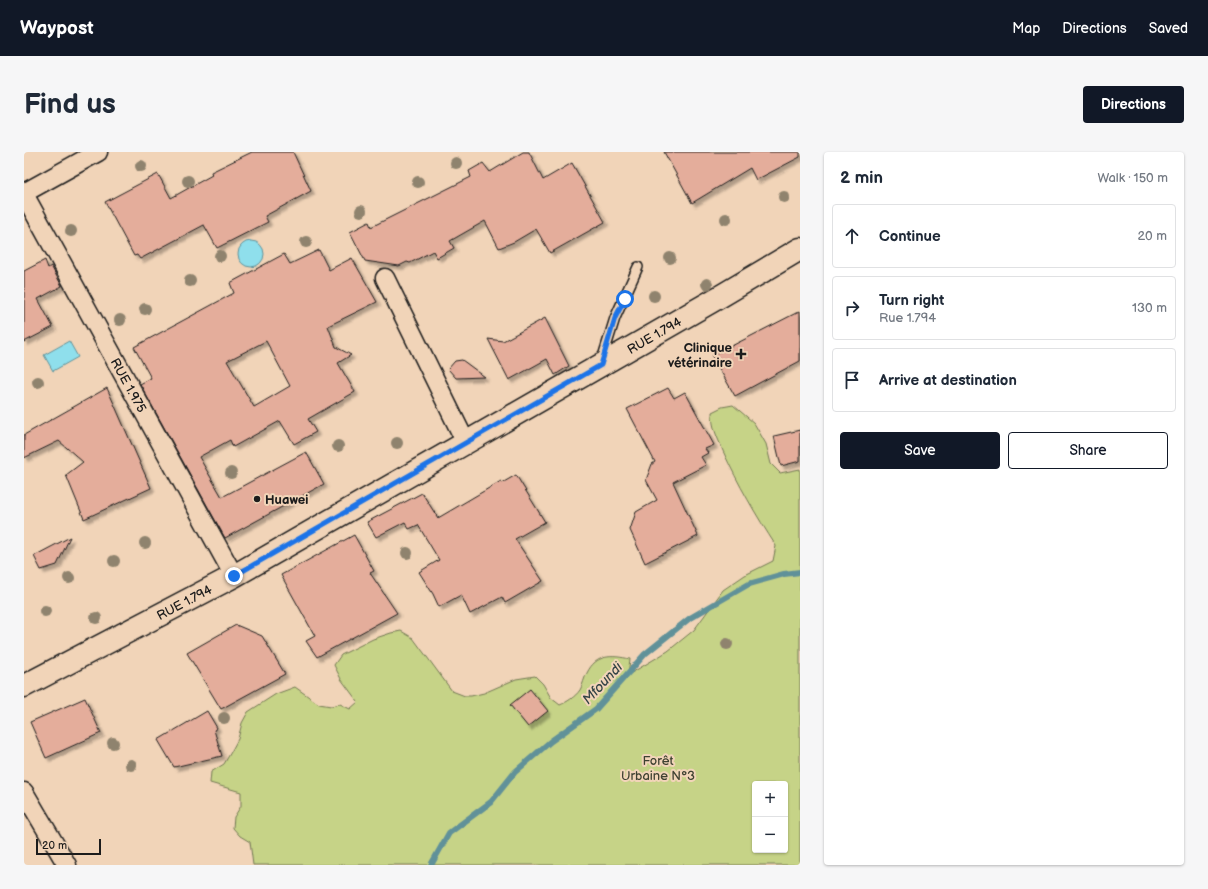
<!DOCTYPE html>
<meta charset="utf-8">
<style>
:root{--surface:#fff;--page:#f6f6f7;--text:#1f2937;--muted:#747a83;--line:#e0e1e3;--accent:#111827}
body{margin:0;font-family:"Balsamiq Sans",sans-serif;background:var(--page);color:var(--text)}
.controls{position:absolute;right:12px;bottom:12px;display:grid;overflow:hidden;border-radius:4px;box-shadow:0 1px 3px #0004}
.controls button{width:36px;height:36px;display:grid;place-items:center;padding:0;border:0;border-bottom:1px solid var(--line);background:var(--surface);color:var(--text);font:20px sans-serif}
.scale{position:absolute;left:12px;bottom:10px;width:65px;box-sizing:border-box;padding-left:4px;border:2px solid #1c1c1c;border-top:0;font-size:11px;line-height:14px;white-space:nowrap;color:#1c1c1c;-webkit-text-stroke:3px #f1d4b8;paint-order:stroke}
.stop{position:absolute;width:12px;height:12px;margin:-9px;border:3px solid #1a73e8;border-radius:50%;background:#fff}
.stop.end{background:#1a73e8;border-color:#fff;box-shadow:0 1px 4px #0008}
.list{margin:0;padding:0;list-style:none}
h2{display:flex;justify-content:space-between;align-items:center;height:52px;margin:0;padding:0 16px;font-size:17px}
h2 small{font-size:13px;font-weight:400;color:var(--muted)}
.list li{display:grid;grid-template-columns:26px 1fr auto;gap:12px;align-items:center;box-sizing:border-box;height:64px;margin:0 8px 8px;padding:0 8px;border:1px solid var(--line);border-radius:4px}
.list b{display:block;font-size:15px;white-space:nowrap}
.list p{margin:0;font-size:13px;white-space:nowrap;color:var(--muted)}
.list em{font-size:13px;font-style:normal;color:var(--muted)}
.actions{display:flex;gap:8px;padding:12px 16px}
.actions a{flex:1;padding:9px 0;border:1px solid var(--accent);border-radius:4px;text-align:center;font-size:14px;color:var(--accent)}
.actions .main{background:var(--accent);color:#fff}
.icon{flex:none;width:22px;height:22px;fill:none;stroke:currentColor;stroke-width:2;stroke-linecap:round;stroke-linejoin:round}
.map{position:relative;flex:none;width:776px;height:713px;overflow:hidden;border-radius:4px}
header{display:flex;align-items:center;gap:24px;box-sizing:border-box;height:56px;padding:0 20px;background:var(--accent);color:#fff}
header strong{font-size:19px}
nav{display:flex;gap:22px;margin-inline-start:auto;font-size:14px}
.intro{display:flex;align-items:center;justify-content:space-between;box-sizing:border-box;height:96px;padding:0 24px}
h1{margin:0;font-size:28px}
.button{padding:10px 18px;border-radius:4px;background:var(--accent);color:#fff;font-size:14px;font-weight:700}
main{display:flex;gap:24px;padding:0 24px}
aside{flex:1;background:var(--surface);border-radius:4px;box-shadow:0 1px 3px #0004}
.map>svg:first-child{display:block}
.green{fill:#c6d387;stroke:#717852;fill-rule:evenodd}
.water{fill:#8fdfec;stroke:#619199}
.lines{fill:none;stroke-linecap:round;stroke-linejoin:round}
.stream{stroke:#619199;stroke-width:6}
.building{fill:#e4ad9b;stroke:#1c1c1c;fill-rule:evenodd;filter:url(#shadow)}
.service-casing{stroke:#1c1c1c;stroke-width:12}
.minor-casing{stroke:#1c1c1c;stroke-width:21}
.tertiary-casing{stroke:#1c1c1c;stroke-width:25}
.service{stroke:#f1d4b8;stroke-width:9}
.minor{stroke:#f1d4b8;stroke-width:18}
.tertiary{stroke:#f1d4b8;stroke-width:22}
.tree{fill:#8f836e}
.route{stroke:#1a73e8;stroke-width:5}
.poi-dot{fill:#1c1c1c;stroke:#f1d4b8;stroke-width:1.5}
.labels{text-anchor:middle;stroke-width:4;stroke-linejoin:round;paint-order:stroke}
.street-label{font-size:13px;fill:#1c1c1c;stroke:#f1d4b8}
.poi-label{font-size:13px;font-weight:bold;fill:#1c1c1c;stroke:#f1d4b8;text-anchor:end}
.park-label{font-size:13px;fill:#3e4131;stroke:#f1d4b8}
.water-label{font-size:14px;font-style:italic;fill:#334346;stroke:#f1d4b8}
</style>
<header>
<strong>Waypost</strong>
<nav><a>Map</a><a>Directions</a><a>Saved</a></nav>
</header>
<div class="intro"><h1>Find us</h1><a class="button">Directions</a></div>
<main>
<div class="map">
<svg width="776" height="713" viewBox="0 0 776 713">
<defs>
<filter id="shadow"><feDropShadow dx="3.5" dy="3.5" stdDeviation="1" flood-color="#0004"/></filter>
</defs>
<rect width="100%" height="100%" fill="#f1d4b8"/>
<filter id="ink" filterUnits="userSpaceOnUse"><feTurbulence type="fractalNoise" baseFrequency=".025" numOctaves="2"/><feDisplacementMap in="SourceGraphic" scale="8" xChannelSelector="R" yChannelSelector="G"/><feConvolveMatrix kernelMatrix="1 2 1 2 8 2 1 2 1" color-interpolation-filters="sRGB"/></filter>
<g filter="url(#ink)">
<path class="green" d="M 709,253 L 730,271 L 742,292 L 747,312 L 756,321 L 776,317 L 776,713 L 229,713 L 226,690 L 216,684 L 209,676 L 210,665 L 217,654 L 217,640 L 186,631 L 187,620 L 200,612 L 207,600 L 214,587 L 218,571 L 224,560 L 252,542 L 271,535 L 295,552 L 307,554 L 316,552 L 326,557 L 334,550 L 317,527 L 310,513 L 317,503 L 349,487 L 367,481 L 377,479 L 389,486 L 428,539 L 441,544 L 447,544 L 460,541 L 492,527 L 511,524 L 519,532 L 527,546 L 536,553 C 543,550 551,545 556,538 C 559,533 560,526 563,521 C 572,502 588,503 606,507 L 604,523 L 644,499 L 670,478 L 699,438 L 721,423 L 749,409 L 752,394 C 732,363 714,332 699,299 C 693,284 688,276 688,260 L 698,255 ZM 731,632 L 761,632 L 761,698 L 731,698 Z"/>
<path class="water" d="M214 102a13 13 0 1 1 26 0a13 13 0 1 1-26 0Z
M 45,189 L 54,205 L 29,219 L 20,203 Z"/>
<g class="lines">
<path class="stream" d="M 407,713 L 425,681 L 467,650 L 491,620 L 527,589 L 572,557 L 621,502 L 666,466 L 725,432 L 760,422 L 776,420"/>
</g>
<path class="building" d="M 228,0 L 269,0 L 287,39 L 241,64 L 244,70 L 193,96 L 180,73 L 116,107 L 113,103 L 110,104 L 81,50 L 134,22 L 147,46 L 188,23 L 187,20 Z
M 499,0 L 505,0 L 519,28 L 548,11 L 581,70 L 526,101 L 512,77 L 490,90 L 475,96 L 461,69 L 426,89 L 430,96 L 413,106 L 409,99 L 386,111 L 383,110 L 375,114 L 341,109 L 326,80 L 345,70 L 347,75 L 447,25 L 445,19 L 459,11 L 466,20 Z
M 640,0 L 776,0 L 776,5 L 732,28 L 726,16 L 668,51 Z
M 295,98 L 305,118 L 328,106 L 353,150 L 304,174 L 312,195 L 327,203 L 314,211 L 331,240 L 284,267 L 292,280 L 270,292 L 256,269 L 209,295 L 206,288 L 175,305 L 198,345 L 282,300 L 300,332 L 201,386 L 116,232 L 127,226 L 110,195 L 210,141 L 206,131 L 260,102 L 266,112 ZM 242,189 L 266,234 L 230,255 L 203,209 Z
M 21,108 L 24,116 L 27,114 L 38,134 L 14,147 L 29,175 L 0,190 L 0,119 Z
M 776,159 L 776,209 L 711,244 L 688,204 Z
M 521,166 L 545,214 L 531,223 L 523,207 L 485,228 L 464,187 L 479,189 Z
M 438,208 L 461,225 L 432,226 L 424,217 L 431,209 Z
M 83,236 L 127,336 L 60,367 L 42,323 L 59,310 L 35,289 L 0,306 L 0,283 Z
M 644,236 L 650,246 L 661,240 L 690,293 L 681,297 L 684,301 L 677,305 L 682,313 L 649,330 L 674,384 L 621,411 L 606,378 L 612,360 L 633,348 L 622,328 L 628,312 L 631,310 L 603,257 Z
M 776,278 L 776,309 L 757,314 L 750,284 Z
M 492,323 L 521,370 L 491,387 L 519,429 L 481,451 L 478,445 L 446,462 L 437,443 L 415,455 L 409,442 L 395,420 L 415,408 L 394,373 L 385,377 L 381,370 L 352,385 L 343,370 L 398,341 L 414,366 L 477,329 L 478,331 Z
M 330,383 L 350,419 L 346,421 L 373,461 L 293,505 L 282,489 L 291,484 L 257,423 Z
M 46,385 L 33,413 L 17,418 L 10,404 Z
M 212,473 L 238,484 L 261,522 L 197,557 L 163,501 Z
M 506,537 L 524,559 L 504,575 L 486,553 Z
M 61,546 L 77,581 L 22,606 L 6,570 Z
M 183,559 L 193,576 L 190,578 L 198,604 L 150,615 L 134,588 Z"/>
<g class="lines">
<g class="service-casing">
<path id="service" d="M 578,208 L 591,166 L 614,115"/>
</g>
<g class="minor-casing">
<path id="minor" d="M 0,41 L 74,0
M 0,42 L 210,424
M 361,126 L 442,291
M 0,640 L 43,713"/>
</g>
<g class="tertiary-casing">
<path id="tertiary" d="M 0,534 L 210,424 L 697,144 L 776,97"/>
</g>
<use href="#service" class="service"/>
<use href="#minor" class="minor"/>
<use href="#tertiary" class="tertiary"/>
</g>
<g class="tree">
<circle cx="432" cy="11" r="6"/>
<circle cx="117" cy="14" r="6"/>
<circle cx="164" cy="29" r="6"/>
<circle cx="394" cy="30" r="6"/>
<circle cx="760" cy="45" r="6"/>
<circle cx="337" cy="59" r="6"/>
<circle cx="702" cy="67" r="6"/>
<circle cx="47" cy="79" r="6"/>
<circle cx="282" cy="90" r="6"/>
<circle cx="196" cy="104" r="6"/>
<circle cx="646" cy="106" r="6"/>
<circle cx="166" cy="129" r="6"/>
<circle cx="683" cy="132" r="6"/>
<circle cx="630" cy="144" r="6"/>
<circle cx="121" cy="157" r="6"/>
<circle cx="96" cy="168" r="6"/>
<circle cx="14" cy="230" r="6"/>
<circle cx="373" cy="291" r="6"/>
<circle cx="314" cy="294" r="6"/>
<circle cx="207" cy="321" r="6"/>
<circle cx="121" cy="391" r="6"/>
<circle cx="383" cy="401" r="6"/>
<circle cx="90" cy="409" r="6"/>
<circle cx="45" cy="426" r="6"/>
<circle cx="21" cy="459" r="6"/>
<circle cx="72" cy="466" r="6"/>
<circle cx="703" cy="492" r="6"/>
<circle cx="200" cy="566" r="6"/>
<circle cx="89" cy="591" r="6"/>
<circle cx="107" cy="613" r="6"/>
</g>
</g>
<g class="lines" filter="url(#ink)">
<path class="route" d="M 210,424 L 577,213 L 591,166 L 601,147"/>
</g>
<g class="poi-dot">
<path d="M715 196h4v4h4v4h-4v4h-4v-4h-4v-4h4z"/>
<circle cx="233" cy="347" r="4"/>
</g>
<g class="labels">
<g class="street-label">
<text transform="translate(630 183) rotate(-30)" y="5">RUE 1.794</text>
<text transform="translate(105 233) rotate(61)" y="5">RUE 1.975</text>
<text transform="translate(160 450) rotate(-28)" y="5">RUE 1.794</text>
</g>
<g class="poi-label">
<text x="708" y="200">Clinique<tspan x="708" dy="15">vétérinaire</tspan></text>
<text x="241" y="352" text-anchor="start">Huawei</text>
</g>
<g class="park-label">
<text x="634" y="613">Forêt<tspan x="634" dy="15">Urbaine N°3</tspan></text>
</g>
<g class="water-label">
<text transform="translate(578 531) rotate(-47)" y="5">Mfoundi</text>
</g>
</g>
</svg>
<div class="controls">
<button>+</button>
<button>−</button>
</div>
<div class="scale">20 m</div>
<div class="stop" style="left:601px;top:147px"></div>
<div class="stop end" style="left:210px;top:424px"></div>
</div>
<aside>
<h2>2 min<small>Walk · 150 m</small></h2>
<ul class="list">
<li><svg class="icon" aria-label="ahead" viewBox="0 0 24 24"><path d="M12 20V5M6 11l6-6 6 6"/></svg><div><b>Continue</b></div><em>20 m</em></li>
<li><svg class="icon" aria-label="right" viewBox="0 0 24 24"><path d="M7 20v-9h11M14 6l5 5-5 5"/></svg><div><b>Turn right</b><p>Rue 1.794</p></div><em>130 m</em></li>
<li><svg class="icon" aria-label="arrive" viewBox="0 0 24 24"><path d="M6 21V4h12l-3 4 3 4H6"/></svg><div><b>Arrive at destination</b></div></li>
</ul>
<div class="actions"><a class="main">Save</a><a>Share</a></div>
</aside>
</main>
